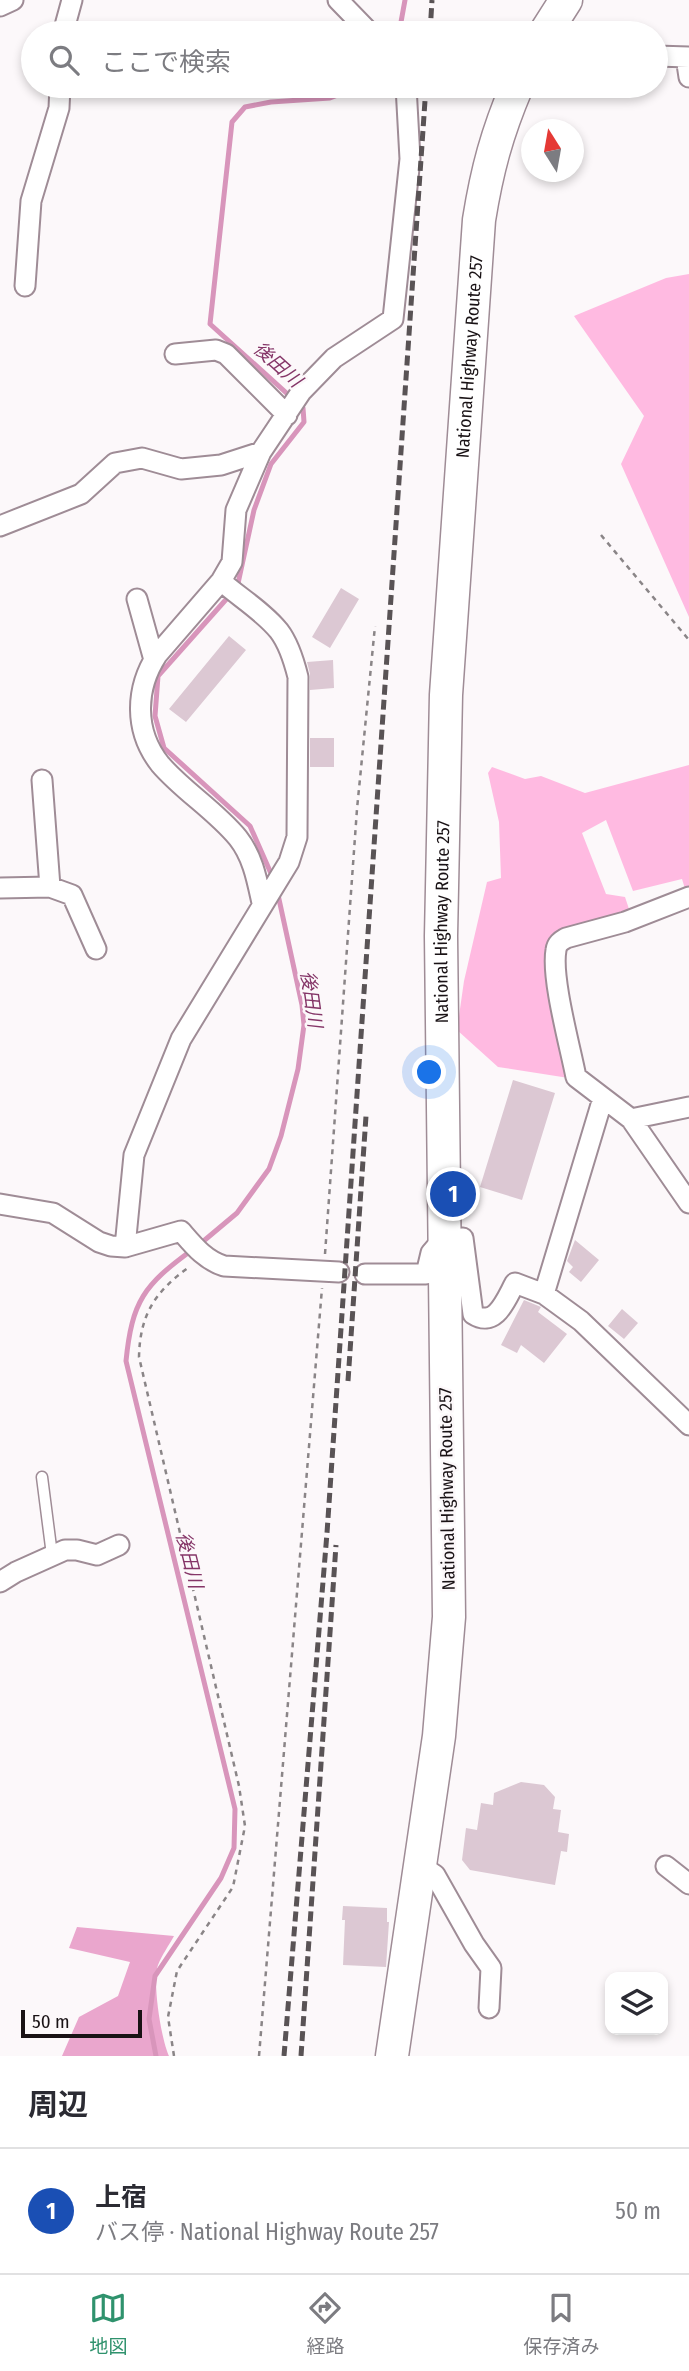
<!DOCTYPE html>
<html lang="ja">
<meta charset="utf-8">
<style>
:root{--surface:#fff;--page:#f2f2f3;--text:#2b2b33;--muted:#7c7c81;--line:#e1e1e2;--accent:#2f926d}
body{margin:0;font-family:"Fira Sans Condensed","Noto Sans JP",sans-serif;background:var(--page);color:var(--text)}
.controls{position:absolute;right:21px;bottom:21px;display:grid;overflow:hidden;border-radius:14px;box-shadow:0 4px 10px #0003}
.controls button{width:63px;height:63px;display:grid;place-items:center;padding:0;border:0;border-bottom:2px solid var(--line);background:var(--surface);color:var(--text);font:35px sans-serif}
.compass{position:absolute;left:521px;top:119px;width:63px;height:63px;border-radius:50%;background:var(--surface);box-shadow:0 4px 10px #0003;rotate:349deg}
.scale{position:absolute;left:21px;bottom:18px;width:121px;box-sizing:border-box;padding-left:7px;border:4px solid #191215;border-top:0;font-size:19px;line-height:24px;white-space:nowrap;color:#191215;-webkit-text-stroke:5px #fcf8fa;paint-order:stroke}
.you{position:absolute;left:430px;top:1073px;width:24px;height:24px;margin:-18px;border:5px solid #fff;border-radius:50%;background:#1a73e8;box-shadow:0 0 0 10px #1a73e833}
.badge{display:grid;place-items:center;width:46px;height:46px;border-radius:50%;background:var(--accent);color:#fff;font-size:23px;font-weight:700}
.pin{position:absolute;translate:-50% -50%;border:4px solid #fff;box-shadow:0 2px 7px #0006}
.list{margin:0;padding:0;list-style:none}
h2{display:flex;justify-content:space-between;align-items:center;height:91px;margin:0;padding:0 28px;font-size:30px}
h2 small{font-size:23px;font-weight:400;color:var(--muted)}
.list li{display:grid;grid-template-columns:46px 1fr auto;gap:21px;align-items:center;box-sizing:border-box;height:126px;padding:0 28px;border-top:2px solid var(--line)}
.list b{display:block;font-size:26px;white-space:nowrap}
.list p{margin:0;font-size:23px;white-space:nowrap;color:var(--muted)}
.list em{font-size:23px;font-style:normal;color:var(--muted)}
.icon{flex:none;width:38px;height:38px;fill:none;stroke:currentColor;stroke-width:2;stroke-linecap:round;stroke-linejoin:round}
.map{position:relative;flex:none;width:689px;height:2056px;overflow:hidden}
.search{position:absolute;background:var(--surface);box-shadow:0 4px 10px #0003;left:21px;right:21px;top:21px;height:77px;display:flex;align-items:center;gap:18px;box-sizing:border-box;padding:0 24px;border-radius:38px;color:var(--muted);font-size:26px}
.sheet{height:217px;background:var(--surface)}
nav{display:flex;justify-content:space-around;align-items:center;box-sizing:border-box;height:98px;border-top:2px solid var(--line);background:var(--surface);font-size:19px;color:var(--muted)}
nav a{display:grid;justify-items:center;gap:4px}
nav .on{color:var(--accent)}
.map>svg:first-child{display:block}
.green{fill:#ffbae1}
.forest{fill:#eaa6cd}
.lines{fill:none;stroke-linecap:round;stroke-linejoin:round}
.stream{stroke:#d895bb;stroke-width:5}
.building{fill:#dcc8d3}
.service-casing{stroke:#9f8c96;stroke-width:13}
.minor-casing{stroke:#9f8c96;stroke-width:23}
.trunk-casing{stroke:#9f8c96;stroke-width:35}
.path{stroke:#8a8587;stroke-width:2.5;stroke-dasharray:5 5;stroke-linecap:butt}
.service{stroke:#fff;stroke-width:10}
.minor{stroke:#fff;stroke-width:19}
.trunk{stroke:#fff;stroke-width:32}
.rail{stroke:#595355;stroke-width:5;stroke-dasharray:10 5;stroke-linecap:butt}
.labels{text-anchor:middle;stroke-width:5;stroke-linejoin:round;paint-order:stroke}
.street-label{font-size:18px;fill:#191215;stroke:#fcf8fa}
.water-label{font-size:19px;font-style:italic;fill:#853668;stroke:#fcf8fa}
</style>
<div class="map">
<svg width="689" height="2056" viewBox="0 0 689 2056">
<rect width="100%" height="100%" fill="#fcf8fa"/>
<path class="green" d="M 689,274 L 689,617 L 621,464 L 644,416 L 574,316 L 666,278 Z
M 689,765 L 689,891 L 686,892 L 682,879 L 633,891 L 606,820 L 582,833 L 606,894 L 625,897 L 631,915 L 550,944 L 575,1079 L 498,1067 L 457,1030 L 464,981 L 487,882 L 501,878 L 499,822 L 488,773 L 492,767 L 525,779 L 541,776 L 585,793 Z"/>
<path class="forest" d="M 77,1927 L 174,1936 C 169,1945 162,1955 158,1965 C 152,1981 161,2039 169,2056 L 62,2056 L 79,2017 L 118,1996 L 130,1962 L 69,1948 Z"/>
<g class="lines">
<path class="stream" d="M 399,33 L 405,0
M 237,588 L 254,510 L 271,464 L 304,422 L 303,408 L 210,324 L 232,122 L 245,107 L 271,102 L 330,98 L 361,86
M 230,595 L 158,676 L 155,716 L 164,748 L 250,826 L 273,878
M 200,1244 L 237,1213 L 269,1169 L 281,1136 L 298,1069 L 304,1025 L 302,1005 L 277,890
M 156,2056 L 149,2019 L 155,1976 L 221,1878 L 234,1848 L 235,1809 L 126,1361 C 132,1301 144,1285 192,1250"/>
</g>
<path class="building" d="M 341,588 L 359,599 L 330,648 L 312,637 Z
M 229,636 L 246,650 L 186,722 L 169,709 Z
M 333,660 L 334,688 L 310,690 L 310,674 L 307,662 Z
M 310,738 L 334,738 L 334,767 L 310,767 Z
M 513,1080 L 555,1093 L 522,1200 L 480,1187 Z
M 575,1240 L 599,1260 L 581,1282 L 569,1272 L 573,1267 L 567,1261 Z
M 524,1300 L 541,1307 L 538,1312 L 567,1334 L 544,1363 L 521,1345 L 517,1353 L 501,1345 Z
M 622,1309 L 638,1323 L 624,1339 L 608,1326 Z
M 521,1782 L 544,1785 L 555,1797 L 553,1809 L 561,1810 L 558,1832 L 569,1834 L 567,1852 L 561,1851 L 555,1885 L 470,1870 L 462,1860 L 466,1828 L 477,1830 L 481,1803 L 493,1805 L 494,1793 Z
M 343,1906 L 387,1908 L 387,1922 L 389,1922 L 386,1967 L 343,1965 L 345,1920 L 342,1920 Z"/>
<g class="lines">
<g class="service-casing">
<path id="service" d="M 42,1477 L 52,1555"/>
</g>
<g class="minor-casing">
<path id="minor" d="M 338,0 L 370,33
M 0,6 L 13,0
M 63,33 L 72,0
M 656,56 L 689,57
M 686,57 L 689,77
M 25,286 L 31,201 L 59,108 L 60,86
M 175,354 L 216,350 L 226,354 L 287,415
M 0,526 L 81,494 L 115,463 L 142,458 L 181,469 L 221,465 L 261,452
M 221,581 L 157,655 C 135,689 134,731 160,764 C 183,791 215,810 238,838 C 253,857 257,880 262,903
M 137,599 L 154,660
M 50,887 L 72,895 L 96,949
M 0,888 L 50,887 L 42,780
M 689,897 L 625,922 L 566,938 C 561,941 557,943 556,950 C 551,978 570,1046 576,1077 L 631,1119 L 689,1107
M 631,1119 L 689,1203
M 0,1204 L 53,1213 L 99,1242 L 111,1246 L 125,1247 L 181,1231 C 194,1246 205,1260 224,1266 L 339,1272
M 125,1247 L 134,1155 L 181,1039 L 289,862 L 297,837 L 298,677 C 294,661 289,644 279,631 C 264,612 239,597 221,581 L 232,562 L 236,510 L 261,452 L 301,392 L 334,358 L 393,319 L 410,159 L 406,86
M 365,1274 L 426,1274 L 431,1253 L 443,1239 L 463,1238 L 473,1314 C 496,1329 506,1299 515,1283 L 544,1294 L 581,1321 L 689,1425
M 544,1294 L 603,1098
M 0,1582 L 16,1572 L 65,1550 L 77,1550 L 97,1555 L 119,1545
M 420,1865 L 435,1875 L 474,1944 L 491,1968 L 489,2008
M 666,1866 L 689,1884"/>
</g>
<g class="trunk-casing">
<g id="trunk">
<path d="M 545,33 L 566,0"/>
<path id="s1" d="M 392,2056 L 439,1736 L 449,1617 L 441,936 L 446,695 L 479,220 C 487,170 497,133 517,86"/>
</g>
</g>
<path class="path" d="M 601,535 L 689,640
M 325,1254 L 357,809 L 375,626
M 174,2056 L 168,2017 L 177,1971 L 233,1887 L 245,1826 L 239,1786 L 139,1357 C 140,1314 155,1292 189,1267
M 259,2056 L 322,1288"/>
<use href="#service" class="service"/>
<use href="#minor" class="minor"/>
<use href="#trunk" class="trunk"/>
<path class="rail" d="M 430,33 L 432,0
M 348,1381 L 366,1116
M 284,2056 L 327,1533 L 426,86
M 301,2056 L 336,1545"/>
</g>
<g class="labels">
<g class="street-label">
<text dy="6" stroke="none"><textPath href="#s1" startOffset="1704">National Highway Route 257</textPath></text>
<text dy="6" stroke="none"><textPath href="#s1" startOffset="1138">National Highway Route 257</textPath></text>
<text transform="translate(447 1489) rotate(-91)" y="6">National Highway Route 257</text>
</g>
<g class="water-label">
<text transform="translate(278 364) rotate(42)" y="7">後田川</text>
<text transform="translate(312 999) rotate(82)" y="7">後田川</text>
<text transform="translate(190 1560) rotate(76)" y="7">後田川</text>
</g>
</g>
</svg>
<div class="controls">
<button><svg class="icon" aria-label="layers" viewBox="0 0 24 24"><path d="M12 4l9 5-9 5-9-5zM3 14l9 5 9-5"/></svg></button>
</div>
<svg class="compass" viewBox="-18 -18 36 36"><path d="M0-13l5 13h-10z" fill="#e53935"/><path d="M0 13l5-13h-10z" fill="#7c7c81"/></svg>
<div class="scale">50 m</div>
<div class="you"></div>
<div class="pin badge" style="left:453px;top:1194px;background:#1a4fb4">1</div>
<div class="search"><svg class="icon" aria-label="search" viewBox="0 0 24 24"><circle cx="10" cy="10" r="6"/><path d="M15 15l6 6"/></svg>ここで検索</div>
</div>
<section class="sheet">
<h2>周辺<small></small></h2>
<ul class="list">
<li><span class="badge" style="background:#1a4fb4">1</span><div><b>上宿</b><p>バス停 · National Highway Route 257</p></div><em>50 m</em></li>
</ul>
</section>
<nav>
<a class="on"><svg class="icon" aria-label="map" viewBox="0 0 24 24"><path d="M3 6l6-2 6 2 6-2v14l-6 2-6-2-6 2zM9 4v14M15 6v14"/></svg>地図</a>
<a><svg class="icon" aria-label="directions" viewBox="0 0 24 24"><path d="M12 3l9 9-9 9-9-9zM9 14v-3h6M13 9l2 2-2 2"/></svg>経路</a>
<a><svg class="icon" aria-label="saved" viewBox="0 0 24 24"><path d="M7 4h10v16l-5-4-5 4z"/></svg>保存済み</a>
</nav>
